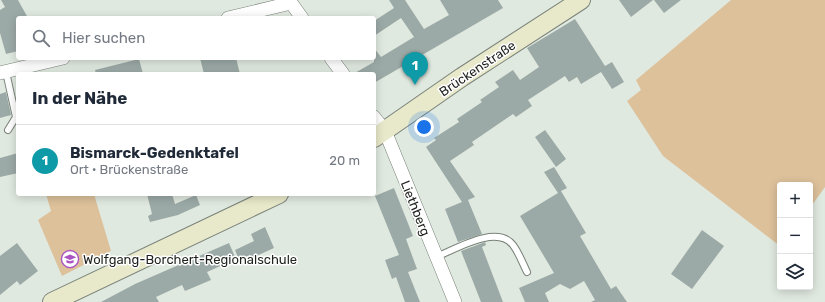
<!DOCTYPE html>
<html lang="de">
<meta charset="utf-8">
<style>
:root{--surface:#fff;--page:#f6f6f7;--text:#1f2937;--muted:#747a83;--line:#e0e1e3;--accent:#ea580c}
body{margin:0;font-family:Rubik,sans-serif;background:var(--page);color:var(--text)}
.controls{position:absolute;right:12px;bottom:12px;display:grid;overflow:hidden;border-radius:4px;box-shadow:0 2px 10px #0003}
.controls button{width:36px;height:36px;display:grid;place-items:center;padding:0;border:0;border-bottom:1px solid var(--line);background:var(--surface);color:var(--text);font:20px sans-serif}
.you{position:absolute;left:424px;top:127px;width:14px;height:14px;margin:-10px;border:3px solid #fff;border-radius:50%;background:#1a73e8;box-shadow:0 0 0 6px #1a73e833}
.badge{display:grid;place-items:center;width:26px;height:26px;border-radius:50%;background:var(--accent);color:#fff;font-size:13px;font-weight:700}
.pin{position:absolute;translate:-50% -33px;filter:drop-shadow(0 1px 2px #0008)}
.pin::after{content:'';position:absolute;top:21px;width:14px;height:12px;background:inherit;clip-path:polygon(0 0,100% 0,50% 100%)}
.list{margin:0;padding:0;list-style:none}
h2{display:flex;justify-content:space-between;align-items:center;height:52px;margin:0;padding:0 16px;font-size:17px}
h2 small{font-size:13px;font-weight:400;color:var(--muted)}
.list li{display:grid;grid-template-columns:26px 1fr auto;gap:12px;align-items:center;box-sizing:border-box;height:72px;padding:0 16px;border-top:1px solid var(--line)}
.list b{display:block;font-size:15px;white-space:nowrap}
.list p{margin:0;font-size:13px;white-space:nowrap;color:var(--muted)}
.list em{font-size:13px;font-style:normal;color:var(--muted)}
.icon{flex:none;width:22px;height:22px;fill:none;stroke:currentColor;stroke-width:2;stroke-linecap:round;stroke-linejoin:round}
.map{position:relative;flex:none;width:825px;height:302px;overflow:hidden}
.search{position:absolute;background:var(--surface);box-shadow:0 2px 10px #0003;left:16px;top:16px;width:360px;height:44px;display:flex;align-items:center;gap:10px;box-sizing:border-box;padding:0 14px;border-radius:4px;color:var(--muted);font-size:15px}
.panel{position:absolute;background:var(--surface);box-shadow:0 2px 10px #0003;left:16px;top:72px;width:360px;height:124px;border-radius:4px}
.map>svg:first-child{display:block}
.green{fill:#ddc19b}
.building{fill:#9caaa7}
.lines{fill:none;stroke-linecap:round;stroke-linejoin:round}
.lane-casing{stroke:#798279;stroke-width:8}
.street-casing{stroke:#798279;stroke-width:14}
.secondary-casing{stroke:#798279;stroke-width:20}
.lane{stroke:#fff;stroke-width:6}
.street{stroke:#fff;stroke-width:13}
.secondary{stroke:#e8e8ca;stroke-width:18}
.labels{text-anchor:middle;stroke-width:3;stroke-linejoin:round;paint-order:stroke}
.street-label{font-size:13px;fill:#1e211e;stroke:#fff}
.poi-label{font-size:13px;fill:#1e211e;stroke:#fff;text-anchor:start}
</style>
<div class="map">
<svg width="825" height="302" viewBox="0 0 825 302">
<rect width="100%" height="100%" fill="#e0e9e0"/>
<path class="green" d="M 731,0 L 825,0 L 825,187 L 810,208 L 810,185 L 780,185 L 780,246 L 663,156 L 627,101 L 641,90 L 636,80 Z
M 46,194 L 94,194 L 111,251 L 62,276 L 38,220 L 51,211 Z"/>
<path class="building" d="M 1,0 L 18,0 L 28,18 L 18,18 L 18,51 L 6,54 L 0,33 L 0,10 L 5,7 Z
M 389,0 L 405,0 L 424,29 L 449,15 L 440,0 L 498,0 L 503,8 L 374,83 L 374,74 L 353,74 L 374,62 L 374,48 L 381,57 L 414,37 L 401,18 L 374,36 L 374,21 L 394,8 Z
M 619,0 L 653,0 L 631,17 Z
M 654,0 L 681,0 L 664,13 Z
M 575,19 L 605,66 L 612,62 L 624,82 L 612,89 L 601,72 L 581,84 L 577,77 L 569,82 L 565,76 L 528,100 L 532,106 L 516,117 L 513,114 L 472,142 L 474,145 L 450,161 L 475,197 L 468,200 L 482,234 L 458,242 L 445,209 L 462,202 L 426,147 L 436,140 L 434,138 L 459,122 L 457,119 L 482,102 L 480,100 L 499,87 L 495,82 L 513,70 L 520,80 L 539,67 L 527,48 Z
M 200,58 L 236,58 L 240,74 L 204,74 Z
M 139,59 L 143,74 L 96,74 L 95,70 Z
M 6,92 L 11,115 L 0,118 L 0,94 Z
M 545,130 L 566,159 L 556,167 L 535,137 Z
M 18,153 L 18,173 L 0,177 L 0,158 Z
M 554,167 L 567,188 L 561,191 L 586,233 L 580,236 L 611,289 L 616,286 L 627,302 L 591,302 L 595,300 L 584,281 L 570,289 L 560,284 L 545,293 L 549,302 L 525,302 L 519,288 L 554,273 L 520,216 L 558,193 L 544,172 Z
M 394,188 L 413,236 L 406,239 L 417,269 L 408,272 L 420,302 L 405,302 L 396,277 L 392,279 L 385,260 L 399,255 L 375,196 Z
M 147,194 L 172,194 L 175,204 L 196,195 L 200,205 L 178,215 L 150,222 L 148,216 L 152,214 Z
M 265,227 L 274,248 L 252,258 L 250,255 L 239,260 L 235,250 L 254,241 L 251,234 Z
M 702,230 L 724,246 L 692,289 L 671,274 Z
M 485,242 L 486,245 L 482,247 L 503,302 L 481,302 L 461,251 Z
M 17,243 L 38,271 L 20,285 L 17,281 L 0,295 L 0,256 Z
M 229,243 L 236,259 L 207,272 L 211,280 L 185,291 L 182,285 L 156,297 L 159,302 L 101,302 L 135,284 Z"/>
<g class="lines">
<g class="lane-casing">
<path id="lane" d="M 6,72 L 16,117 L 8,130
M 436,257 C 456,249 497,224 513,245 C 519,253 523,264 527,272"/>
</g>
<g class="street-casing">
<path id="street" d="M 289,0 L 302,18
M 228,18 L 291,3
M 331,58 L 343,74
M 0,73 L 63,58
M 374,117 L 385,131 L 455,302"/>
</g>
<g class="secondary-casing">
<path id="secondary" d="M 374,138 L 462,77 L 581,0
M 52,302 L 279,194"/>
</g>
<use href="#lane" class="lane"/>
<use href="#street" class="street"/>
<use href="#secondary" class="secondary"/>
</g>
<defs>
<g id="school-ring" transform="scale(0.9)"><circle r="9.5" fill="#fff" stroke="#aa54c2" stroke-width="1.5"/><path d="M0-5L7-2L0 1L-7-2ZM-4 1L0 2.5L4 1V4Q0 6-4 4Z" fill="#aa54c2"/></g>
</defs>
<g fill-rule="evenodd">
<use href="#school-ring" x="70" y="259"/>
</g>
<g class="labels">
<g class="street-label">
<text transform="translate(477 68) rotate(-34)" y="5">Brückenstraße</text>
<text transform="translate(416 208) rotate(68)" y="5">Liethberg</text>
</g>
<g class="poi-label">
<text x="83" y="264">Wolfgang-Borchert-Regionalschule</text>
</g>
</g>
</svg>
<div class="controls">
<button>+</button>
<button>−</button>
<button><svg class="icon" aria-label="layers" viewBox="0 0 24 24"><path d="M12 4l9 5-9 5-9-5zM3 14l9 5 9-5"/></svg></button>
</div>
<div class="you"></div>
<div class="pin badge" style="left:415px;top:85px;background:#0f9aa8">1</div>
<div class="search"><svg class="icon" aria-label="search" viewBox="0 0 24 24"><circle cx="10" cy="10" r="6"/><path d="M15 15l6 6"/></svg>Hier suchen</div>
<section class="panel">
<h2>In der Nähe<small></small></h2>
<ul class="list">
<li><span class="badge" style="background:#0f9aa8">1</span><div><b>Bismarck-Gedenktafel</b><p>Ort · Brückenstraße</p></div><em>20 m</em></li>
</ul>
</section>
</div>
